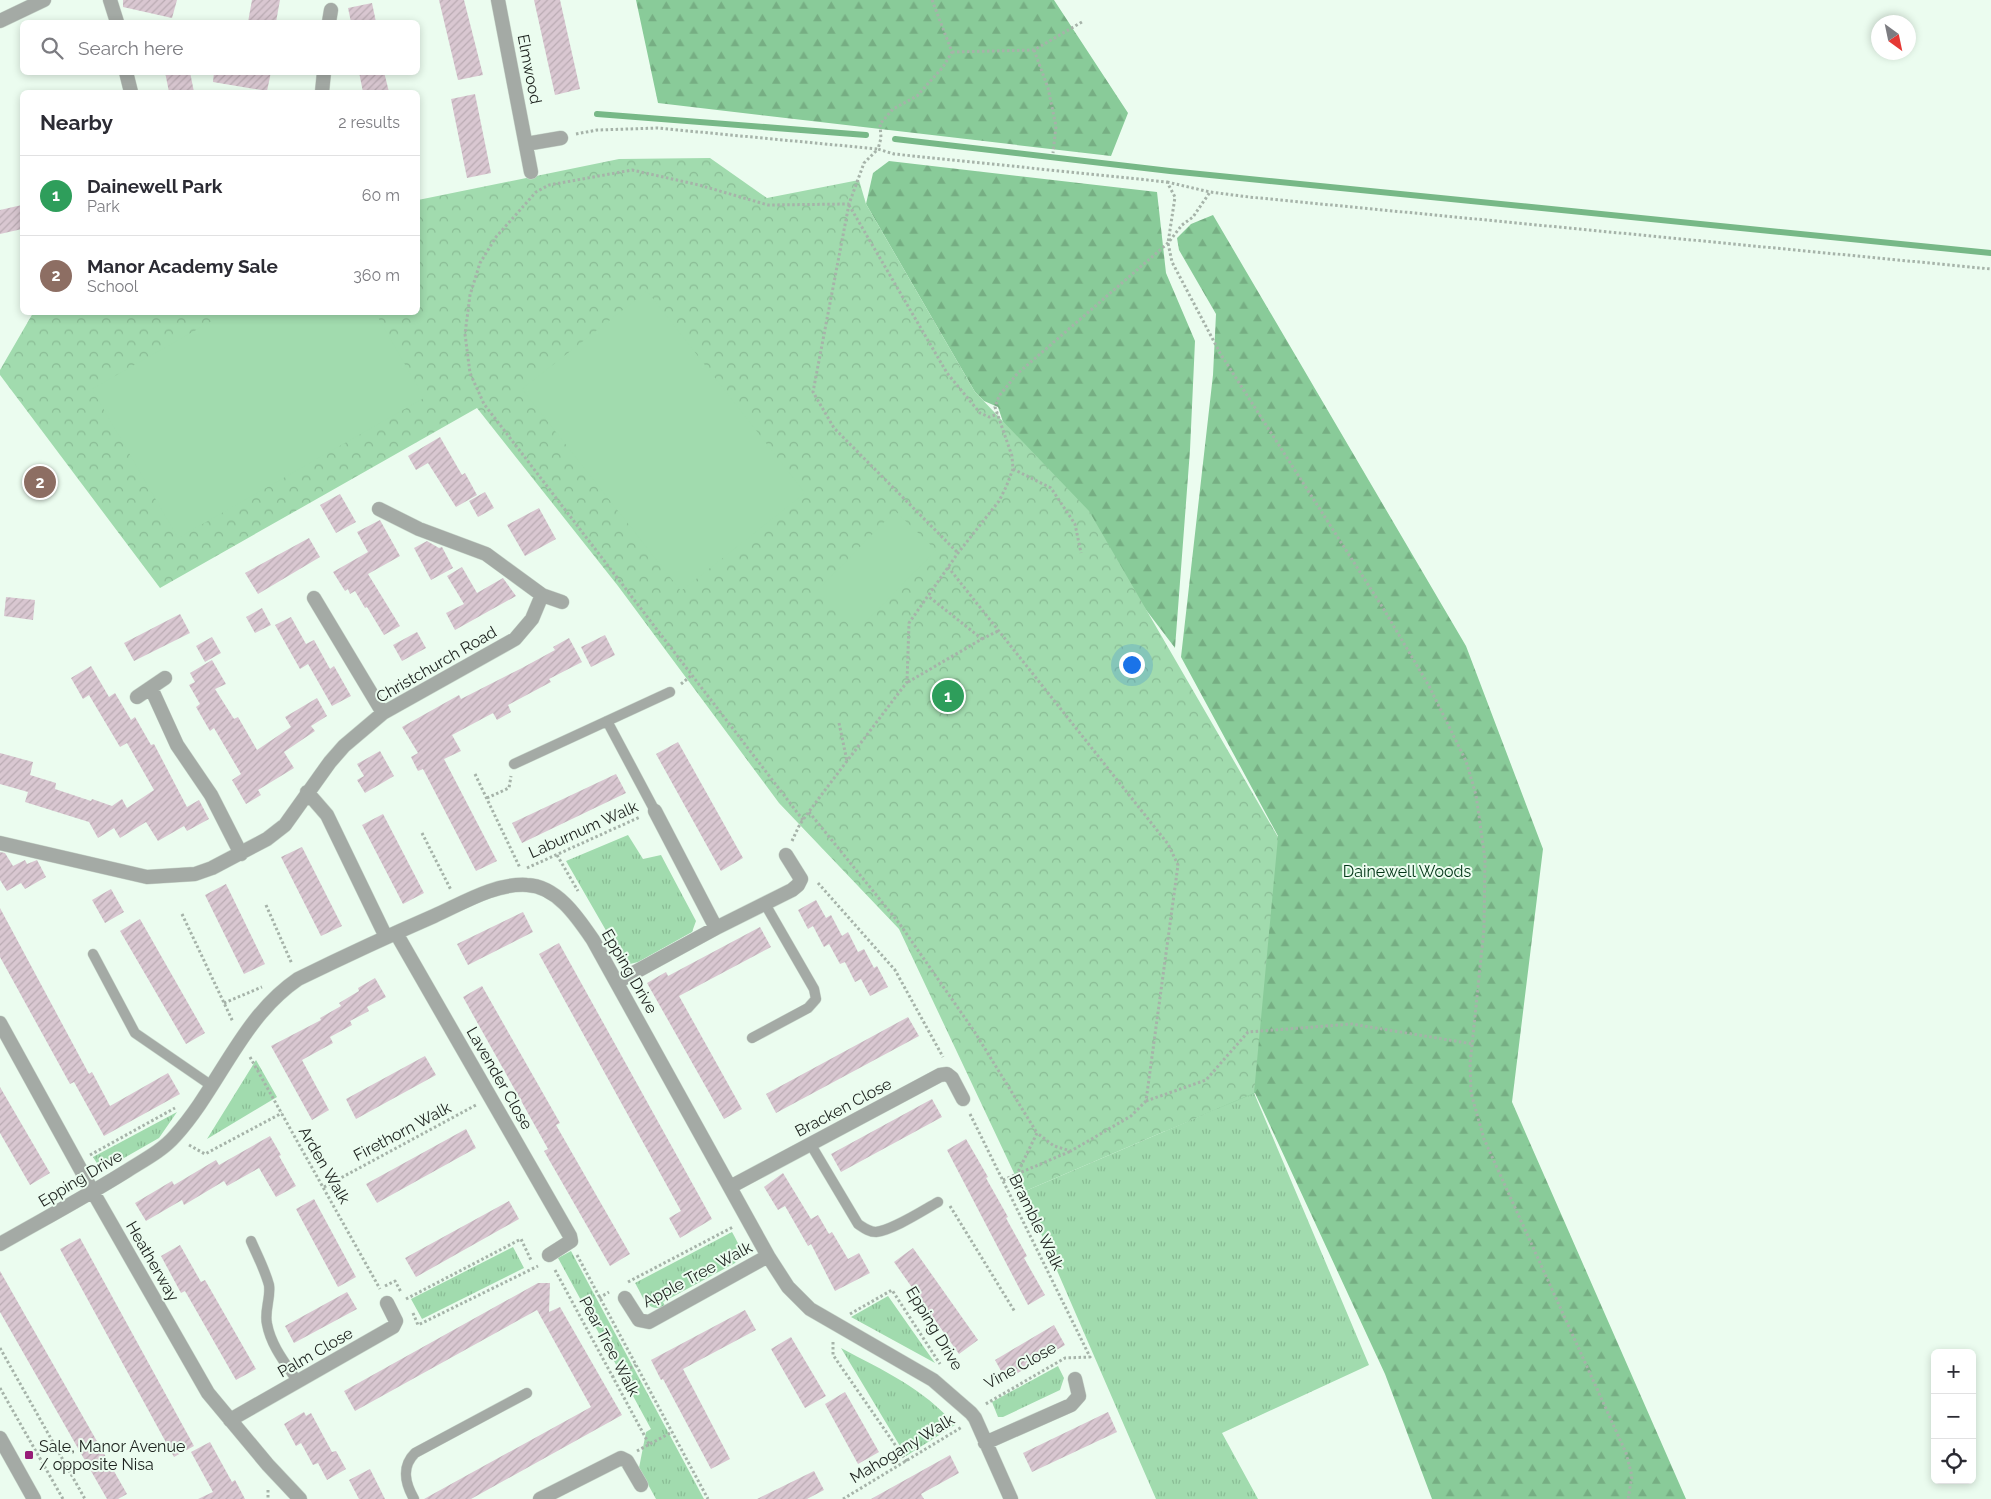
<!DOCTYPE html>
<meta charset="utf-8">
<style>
:root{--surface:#fff;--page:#f7f7f7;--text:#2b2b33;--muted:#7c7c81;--line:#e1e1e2;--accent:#b45309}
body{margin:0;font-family:Raleway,sans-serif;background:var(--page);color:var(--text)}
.controls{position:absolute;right:15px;bottom:15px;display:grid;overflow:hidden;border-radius:8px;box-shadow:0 2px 8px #0003}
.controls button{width:45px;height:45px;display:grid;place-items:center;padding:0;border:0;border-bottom:1px solid var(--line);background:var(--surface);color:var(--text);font:25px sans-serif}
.compass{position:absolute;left:1871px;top:15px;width:45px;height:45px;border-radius:50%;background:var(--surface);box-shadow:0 2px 8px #0003;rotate:147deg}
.you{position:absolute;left:1131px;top:664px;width:18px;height:18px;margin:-12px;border:4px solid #fff;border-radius:50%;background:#1a73e8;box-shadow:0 0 0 8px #1a73e833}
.badge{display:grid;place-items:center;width:32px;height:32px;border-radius:50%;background:var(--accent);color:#fff;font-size:16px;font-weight:700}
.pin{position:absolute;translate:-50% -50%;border:2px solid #fff;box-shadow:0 1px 5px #0006}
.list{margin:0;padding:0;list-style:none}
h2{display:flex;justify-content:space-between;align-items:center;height:65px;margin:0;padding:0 20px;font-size:21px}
h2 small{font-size:16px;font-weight:400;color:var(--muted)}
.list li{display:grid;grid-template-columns:32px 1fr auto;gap:15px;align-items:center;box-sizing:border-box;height:80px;padding:0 20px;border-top:1px solid var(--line)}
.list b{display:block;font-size:19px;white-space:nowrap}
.list p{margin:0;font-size:16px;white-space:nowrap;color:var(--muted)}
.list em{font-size:16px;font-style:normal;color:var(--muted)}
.icon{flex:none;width:28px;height:28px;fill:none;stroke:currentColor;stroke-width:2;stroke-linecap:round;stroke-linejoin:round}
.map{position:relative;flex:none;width:1991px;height:1499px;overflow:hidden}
.search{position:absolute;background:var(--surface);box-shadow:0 2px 8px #0003;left:20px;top:20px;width:400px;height:55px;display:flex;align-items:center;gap:12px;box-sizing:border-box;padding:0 18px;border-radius:8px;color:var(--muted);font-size:19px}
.panel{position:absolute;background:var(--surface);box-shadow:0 2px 8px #0003;left:20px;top:90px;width:400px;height:225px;border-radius:8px}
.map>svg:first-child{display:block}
.grass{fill:url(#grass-tufts)}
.forest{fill:url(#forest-firs)}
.park{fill:url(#park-crowns)}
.pitch{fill:#a1dbae}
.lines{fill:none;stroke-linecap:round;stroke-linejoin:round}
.stream{stroke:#77b887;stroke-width:6}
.building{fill:url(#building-hatch)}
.service-casing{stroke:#cad9cd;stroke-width:11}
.minor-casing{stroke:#cad9cd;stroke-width:15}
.tertiary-casing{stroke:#cad9cd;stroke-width:15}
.path{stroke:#a6b3a9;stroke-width:3;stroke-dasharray:2.5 2.5;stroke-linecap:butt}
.service{stroke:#a4aaa5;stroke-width:10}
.minor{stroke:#a4aaa5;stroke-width:14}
.tertiary{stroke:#a4aaa5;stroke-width:14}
.poi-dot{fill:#971d77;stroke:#ebfcef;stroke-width:2}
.labels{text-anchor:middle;stroke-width:4;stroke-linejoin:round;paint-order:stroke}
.street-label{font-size:16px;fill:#1c211d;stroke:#ebfcef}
.park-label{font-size:16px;fill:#003415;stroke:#ebfcef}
.poi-label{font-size:16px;fill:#1c211d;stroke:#ebfcef;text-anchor:start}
</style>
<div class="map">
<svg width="1991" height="1499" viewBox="0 0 1991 1499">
<defs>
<pattern id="grass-tufts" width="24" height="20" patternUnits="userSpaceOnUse" patternTransform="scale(1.25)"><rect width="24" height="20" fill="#a1dbae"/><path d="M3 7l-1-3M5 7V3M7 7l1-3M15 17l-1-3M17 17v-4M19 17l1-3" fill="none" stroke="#8abc95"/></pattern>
<pattern id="forest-firs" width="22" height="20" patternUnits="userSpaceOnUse" patternTransform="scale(1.25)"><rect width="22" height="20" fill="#89cb99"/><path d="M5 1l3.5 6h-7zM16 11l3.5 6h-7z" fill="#76ae83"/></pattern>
<pattern id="park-crowns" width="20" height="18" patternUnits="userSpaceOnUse" patternTransform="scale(1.25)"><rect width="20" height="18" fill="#a1dbae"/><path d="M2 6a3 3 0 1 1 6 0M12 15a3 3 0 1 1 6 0" fill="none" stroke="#8abc95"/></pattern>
<pattern id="building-hatch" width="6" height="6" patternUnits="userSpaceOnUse" patternTransform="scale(1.25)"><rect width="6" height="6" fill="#d9c7d1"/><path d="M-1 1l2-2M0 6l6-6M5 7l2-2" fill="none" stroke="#baabb3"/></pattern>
</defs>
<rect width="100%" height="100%" fill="#ebfcef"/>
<path class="grass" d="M 628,835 L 643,859 L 661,855 L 696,921 L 692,932 L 638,962 L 630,964 L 623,960 L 566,861 Z
M 256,1060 L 277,1097 L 207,1139 Z
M 1254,1093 L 1369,1365 L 1222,1433 L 1258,1499 L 1156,1499 L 1023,1192 Z
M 177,1112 L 159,1138 L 110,1166 L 98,1165 L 93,1157 Z
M 732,1232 C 738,1243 744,1251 735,1263 L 663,1302 L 665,1306 C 647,1314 643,1296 635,1283 Z
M 513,1247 L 524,1268 L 422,1319 L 411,1299 Z
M 571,1251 L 704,1499 L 656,1499 L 639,1468 L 646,1432 L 651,1429 L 558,1258 Z
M 888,1296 L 935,1363 L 851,1317 Z
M 841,1348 C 884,1371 923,1388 955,1425 L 906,1456 Z
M 1058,1366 L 1064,1378 L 1060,1390 L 1003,1417 L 998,1417 L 992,1402 Z"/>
<path class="forest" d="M 636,0 L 1054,0 L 1128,113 L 1111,156 L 658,103 Z
M 889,161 L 1157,192 L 1166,273 L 1195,341 L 1190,450 L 1175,648 L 1096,544 L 1011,446 L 998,407 L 984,401 L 975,392 L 866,204 L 873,173 Z
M 1213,215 L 1466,646 L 1543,849 L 1512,1102 L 1686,1499 L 1432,1499 L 1385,1374 L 1255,1093 L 1165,1131 L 1185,912 L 1278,836 L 1181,657 L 1213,375 L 1216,314 L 1179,250 L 1177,238 L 1191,224 Z"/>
<path class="park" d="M 710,158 L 767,198 L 859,180 L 866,204 L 975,392 L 1089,511 L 1278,837 L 1254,1093 L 1023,1192 L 899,929 L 779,803 L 618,586 L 477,408 L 160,588 L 0,375 L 0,370 L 33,313 L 418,312 L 418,200 L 619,159 Z"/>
<path class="pitch" d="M 647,291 L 805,493 L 681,591 L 522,389 Z
M 375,312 L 424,398 L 178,538 L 92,389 L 226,313 Z
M 895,511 L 936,550 L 856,632 L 816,592 Z"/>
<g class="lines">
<path class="stream" d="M 597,114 L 866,135
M 895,139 L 1170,171 L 1991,253"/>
</g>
<path class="building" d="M 123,0 L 177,0 L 172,18 L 123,7 Z
M 252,0 L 280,0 L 276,22 L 248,22 Z
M 439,0 L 464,0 L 483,75 L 458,80 Z
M 534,0 L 560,0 L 580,89 L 555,95 Z
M 372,3 L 376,22 L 351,22 L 348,8 Z
M 165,72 L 190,72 L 194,92 L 169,92 Z
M 214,72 L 271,72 L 267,91 L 213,82 Z
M 359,72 L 384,72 L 389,92 L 363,92 Z
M 475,94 L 491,173 L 467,178 L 451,99 Z
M 22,205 L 22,229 L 0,234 L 0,210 Z
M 440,437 L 462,475 L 465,473 L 477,495 L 456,507 L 428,463 L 416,470 L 408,456 Z
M 485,492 L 494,508 L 478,517 L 469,501 Z
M 340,494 L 356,522 L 336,533 L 320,505 Z
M 539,508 L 556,539 L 525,556 L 507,525 Z
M 380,520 L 400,556 L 368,574 L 400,626 L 384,635 L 367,607 L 365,608 L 355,591 L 350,594 L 348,589 L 345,591 L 333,572 L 368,552 L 357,532 Z
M 309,538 L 320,557 L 258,594 L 245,573 Z
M 427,541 L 439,548 L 442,547 L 453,568 L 431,580 L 414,548 Z
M 462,567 L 477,593 L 503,578 L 516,596 L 455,630 L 446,613 L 464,604 L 447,576 Z
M 6,597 L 35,600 L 33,620 L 4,616 Z
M 262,608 L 271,625 L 255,633 L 246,617 Z
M 180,614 L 190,633 L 134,661 L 124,643 Z
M 291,617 L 306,644 L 314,640 L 330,669 L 334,666 L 351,696 L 332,706 L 308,664 L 300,669 L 275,625 Z
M 417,632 L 426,648 L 402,661 L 393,645 Z
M 605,635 L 615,655 L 591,667 L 581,647 Z
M 212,637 L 221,653 L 205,662 L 196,646 Z
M 569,638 L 582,662 L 549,679 L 551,682 L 508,705 L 511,712 L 497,720 L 493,713 L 452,735 L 461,751 L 444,759 L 497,861 L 476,871 L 423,769 L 418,771 L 411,757 L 418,753 L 402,727 L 459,695 L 461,699 L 522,668 L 555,650 L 553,647 Z
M 212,660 L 226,684 L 215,689 L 234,719 L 238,717 L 257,750 L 291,727 L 285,717 L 317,698 L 327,716 L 311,726 L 315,731 L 284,752 L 294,768 L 258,790 L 261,795 L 246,804 L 232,780 L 241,774 L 214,728 L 210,731 L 196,707 L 200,704 L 189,685 L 195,682 L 190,673 Z
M 91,666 L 109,697 L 115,693 L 131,720 L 135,717 L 151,745 L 154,744 L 187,807 L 199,800 L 209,819 L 187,831 L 184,826 L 158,841 L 146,822 L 120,838 L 114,828 L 98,838 L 89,822 L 25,802 L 28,792 L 0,784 L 0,753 L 33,762 L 30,775 L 56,783 L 55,789 L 91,801 L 92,799 L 112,806 L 122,799 L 127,808 L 154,790 L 127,743 L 120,747 L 89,695 L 83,699 L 71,678 Z
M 678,742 L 743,858 L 721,871 L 656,754 Z
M 380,751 L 394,776 L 365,793 L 357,780 L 364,776 L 357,764 Z
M 616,774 L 626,793 L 522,843 L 512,823 Z
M 383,814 L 424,893 L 403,904 L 362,825 Z
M 302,847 L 342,926 L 321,936 L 281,857 Z
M 0,852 L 5,853 L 13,866 L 25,860 L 27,864 L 37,860 L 46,877 L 25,889 L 21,883 L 7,891 L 0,880 Z
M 226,884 L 265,964 L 244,974 L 205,895 Z
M 111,889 L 124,912 L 105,923 L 92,900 Z
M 816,900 L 826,918 L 831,915 L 842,936 L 848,932 L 858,952 L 864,949 L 874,968 L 877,966 L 888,987 L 870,996 L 861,979 L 855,982 L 845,962 L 840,964 L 829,944 L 824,947 L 813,926 L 808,929 L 798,910 Z
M 0,908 L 89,1074 L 92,1072 L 110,1106 L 168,1073 L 180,1094 L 104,1136 L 74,1082 L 70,1084 L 0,957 Z
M 523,912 L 533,932 L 468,965 L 457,944 Z
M 140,919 L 205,1033 L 186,1044 L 120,931 Z
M 760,927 L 771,947 L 679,996 L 742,1109 L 724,1119 L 647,983 L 666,972 L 668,976 Z
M 559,943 L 712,1219 L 680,1238 L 669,1218 L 681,1211 L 539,954 Z
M 375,978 L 386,997 L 367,1007 L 369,1011 L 350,1021 L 352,1025 L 330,1037 L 333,1043 L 302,1060 L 329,1110 L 312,1120 L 271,1046 L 321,1020 L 320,1018 L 341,1006 L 339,1003 L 359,991 L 358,988 Z
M 482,986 L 560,1123 L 556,1125 L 630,1254 L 610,1266 L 544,1151 L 548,1149 L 463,997 Z
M 908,1017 L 919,1036 L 776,1113 L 766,1094 Z
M 425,1056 L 436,1075 L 356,1119 L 346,1099 Z
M 0,1087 L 50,1173 L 30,1185 L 0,1133 Z
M 932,1099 L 942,1117 L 841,1172 L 831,1154 Z
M 466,1129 L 476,1148 L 377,1203 L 366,1184 Z
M 270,1136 L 281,1155 L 279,1156 L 296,1186 L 276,1197 L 259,1168 L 227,1186 L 224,1181 L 184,1205 L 182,1200 L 146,1221 L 135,1203 L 172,1181 L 174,1185 L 216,1160 L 219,1165 Z
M 966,1139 L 988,1177 L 986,1178 L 1008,1217 L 1006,1218 L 1027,1256 L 1024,1258 L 1045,1295 L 1028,1305 L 947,1150 Z
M 783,1173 L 811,1219 L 818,1215 L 829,1234 L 832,1232 L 848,1259 L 859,1253 L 870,1273 L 835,1291 L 811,1244 L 808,1246 L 785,1206 L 778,1210 L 764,1187 Z
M 314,1199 L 356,1277 L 338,1287 L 296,1209 Z
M 509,1201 L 519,1219 L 416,1277 L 405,1258 Z
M 80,1238 L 194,1446 L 174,1457 L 60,1249 Z
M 180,1245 L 201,1282 L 205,1280 L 256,1369 L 236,1380 L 185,1291 L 181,1293 L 161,1256 Z
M 913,1248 L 978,1340 L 959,1354 L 894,1262 Z
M 0,1271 L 127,1494 L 118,1499 L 107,1499 L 0,1312 Z
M 538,1283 L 550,1283 L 549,1312 L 560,1307 L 622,1415 L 471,1499 L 424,1499 L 591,1407 L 537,1310 L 355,1411 L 344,1391 Z
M 347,1292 L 357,1309 L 294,1343 L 285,1326 Z
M 745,1310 L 756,1330 L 683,1369 L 730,1459 L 711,1469 L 663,1379 L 661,1380 L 651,1360 Z
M 1054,1325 L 1065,1345 L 1006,1380 L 995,1360 Z
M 791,1337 L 826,1396 L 805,1408 L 771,1349 Z
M 845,1392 L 879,1452 L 858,1464 L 825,1404 Z
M 304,1412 L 306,1416 L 311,1413 L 332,1452 L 336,1451 L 346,1469 L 327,1480 L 318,1463 L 313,1465 L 301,1443 L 296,1446 L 284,1424 Z
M 1108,1412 L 1117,1432 L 1032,1472 L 1023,1453 Z
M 210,1442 L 232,1482 L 235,1480 L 245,1499 L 198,1499 L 213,1492 L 191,1452 Z
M 950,1455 L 959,1473 L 921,1494 L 924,1499 L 871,1499 Z
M 370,1469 L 385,1499 L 359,1499 L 349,1480 Z
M 814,1471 L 824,1490 L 807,1499 L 757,1499 Z"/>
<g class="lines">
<g class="service-casing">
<path id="service" d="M 607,721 L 655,811
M 514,764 L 670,692
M 93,954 L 135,1033 L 212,1086
M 752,1038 L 808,1008 L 816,999 L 814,989 L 765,904
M 811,1145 L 858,1224 C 864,1228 869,1232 876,1232 C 893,1230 922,1211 938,1202
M 251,1241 C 257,1255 265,1270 269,1285 C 271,1298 264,1311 267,1324 C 271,1346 286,1364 298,1382
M 414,1499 C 405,1483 401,1467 415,1453 L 527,1393"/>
</g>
<g class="minor-casing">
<path id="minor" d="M 110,0 L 117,22
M 498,0 L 531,172
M 0,21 L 44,0
M 329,22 L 331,10
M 126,72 L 131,92
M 322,92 L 324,72
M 526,144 L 561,138
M 379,509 L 419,529 L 486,554 L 542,595 L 562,602
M 314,598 L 383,713
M 151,688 L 177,745 L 211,795 L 241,854
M 137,697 L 165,678
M 307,792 L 327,815 L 386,937
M 655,811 L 716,928
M 0,843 L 147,877 L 195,874 L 212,868 L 267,839 L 285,825 L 330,762 L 344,746 L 383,713 L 515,639 L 532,619 L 542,595
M 396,933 L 570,1236 L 571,1241 L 549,1255
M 617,982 L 716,928 L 792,890 L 798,885 L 801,879 L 786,855
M 0,1023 L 93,1192 L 208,1393 L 268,1465 L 300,1499
M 730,1187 L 940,1075 L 947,1074 L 952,1078 L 963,1099
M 0,1244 C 42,1220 85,1197 125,1172 C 142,1161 162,1151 175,1136 C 220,1086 241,1018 298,979 C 343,957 388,936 434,916 C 463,903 495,883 527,885 C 557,886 578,918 593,940 L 768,1256 L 788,1287 L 810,1309 L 933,1380 L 971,1413 L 975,1418 L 1011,1499
M 625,1298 L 639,1320 L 649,1322 L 768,1256
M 230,1420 L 393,1327 L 396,1321 L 387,1303
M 985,1443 L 1071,1405 L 1079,1396 L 1075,1379
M 540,1499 L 621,1458 L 627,1461 L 641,1485"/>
</g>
<g class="tertiary-casing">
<path id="tertiary" d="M 0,1438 L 34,1499"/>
</g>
<path class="path" d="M 932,0 L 952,52 L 943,67 L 917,96 L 893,109 L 880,124 L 881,138 L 878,149 L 894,154 L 1167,182 L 1175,197 L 1168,243 L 1172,262 L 1220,353 L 1383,608 L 1429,686 L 1466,761 L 1476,795 L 1485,859 L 1484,929 L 1470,1064 L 1471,1093 L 1484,1139 L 1626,1453 L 1632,1476 L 1628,1499
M 1034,50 L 1048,88 L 1056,126 L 1053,153
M 952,52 L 1034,50 L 1082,22
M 576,134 L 597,130 L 657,128 L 878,149
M 1167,182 L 1210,192 L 1249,197 L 1991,269
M 849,204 L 813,392 L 834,428 L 958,553
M 849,205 L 947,373 L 980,413 L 989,417 L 998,414
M 1013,469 L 1051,488 L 1075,524 L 1081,553
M 948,567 L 1168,844 L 1178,865 L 1146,1101 L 1131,1116 L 1071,1151 L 1054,1146 L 1037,1133 L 1017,1174
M 982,639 L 998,631
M 908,682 L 982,639 L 928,596
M 681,684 L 692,675
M 839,723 L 847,761
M 475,774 L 520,868
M 487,798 L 509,788 L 511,776
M 809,812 L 899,923 L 974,1031 L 1037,1133
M 803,820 L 484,404 L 470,373 L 465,334 L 470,295 L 480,263 L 496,237 L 536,192 L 549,185 L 632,170 L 699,185 L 768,205 L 849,204 L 864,163 L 878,149
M 422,833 L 451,890
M 792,841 L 800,824 L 819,798 L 907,682 L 909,623 L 958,553 L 999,501 L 1006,487 L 1013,469 L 1012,456 L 995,407 L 999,396 L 1017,374 L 1168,243 L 1182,225 L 1193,217 L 1210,192
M 557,855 L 578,891
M 527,868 L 640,817
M 818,883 L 895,970 L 943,1057
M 266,905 L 292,964
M 182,914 L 233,1022
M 224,1003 L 262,987
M 250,1057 L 380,1289
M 1146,1101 L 1206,1080 L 1248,1032 L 1352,1024 L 1473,1044
M 970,1114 L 1090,1357 L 1065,1358 L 984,1405
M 189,1145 L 205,1154 L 282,1113
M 90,1155 L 175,1108
M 1003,1180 L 1071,1151
M 324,1187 L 476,1105
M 950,1206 L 1015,1312
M 577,1255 L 708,1499
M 555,1270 L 649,1444
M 628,1282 L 733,1227
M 385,1286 L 395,1281 L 401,1292
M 599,1298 L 609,1292
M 406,1299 L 521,1239 L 531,1260
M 413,1313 L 418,1325 L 538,1266
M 850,1314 L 892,1290 L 940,1364
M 833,1342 L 833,1355 L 907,1462
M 0,1348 L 85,1499
M 612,1377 L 636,1365
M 0,1388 L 63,1499
M 637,1451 L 672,1432
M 268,1490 L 268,1499
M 843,1499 L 962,1427"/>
<use href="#service" class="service"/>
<use href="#minor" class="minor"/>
<use href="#tertiary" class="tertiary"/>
</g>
<rect class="poi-dot" x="24" y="1450" width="10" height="10" rx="2.5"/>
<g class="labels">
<g class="street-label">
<text transform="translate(530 69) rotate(79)" y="6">Elmwood</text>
<text transform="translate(436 664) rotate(-30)" y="6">Christchurch Road</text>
<text transform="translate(583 829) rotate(-24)" y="6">Laburnum Walk</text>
<text transform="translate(630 971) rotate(60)" y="6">Epping Drive</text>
<text transform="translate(500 1078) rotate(60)" y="6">Lavender Close</text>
<text transform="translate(843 1107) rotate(-28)" y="6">Bracken Close</text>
<text transform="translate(402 1131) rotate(-28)" y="6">Firethorn Walk</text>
<text transform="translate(325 1165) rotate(60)" y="6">Arden Walk</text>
<text transform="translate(80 1178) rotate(-31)" y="6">Epping Drive</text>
<text transform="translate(1037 1222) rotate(64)" y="6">Bramble Walk</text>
<text transform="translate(153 1261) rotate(60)" y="6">Heatherway</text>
<text transform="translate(697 1274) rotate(-28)" y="6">Apple Tree Walk</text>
<text transform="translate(935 1328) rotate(59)" y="6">Epping Drive</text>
<text transform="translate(610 1346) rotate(62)" y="6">Pear Tree Walk</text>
<text transform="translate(315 1352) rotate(-30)" y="6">Palm Close</text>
<text transform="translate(1020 1365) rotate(-29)" y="6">Vine Close</text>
<text transform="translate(902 1448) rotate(-31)" y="6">Mahogany Walk</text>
</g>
<g class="park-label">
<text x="1407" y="877">Dainewell Woods</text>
</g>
<g class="poi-label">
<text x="39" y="1452">Sale, Manor Avenue<tspan x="39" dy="18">/ opposite Nisa</tspan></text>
</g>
</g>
</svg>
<div class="controls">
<button>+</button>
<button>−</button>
<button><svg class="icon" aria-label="locate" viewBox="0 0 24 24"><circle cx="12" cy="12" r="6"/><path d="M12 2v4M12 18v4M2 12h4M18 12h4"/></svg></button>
</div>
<svg class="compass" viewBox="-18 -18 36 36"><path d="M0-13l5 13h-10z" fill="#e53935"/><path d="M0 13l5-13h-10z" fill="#7c7c81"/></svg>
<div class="you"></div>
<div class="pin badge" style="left:948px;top:696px;background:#2e9e5b">1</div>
<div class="pin badge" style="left:40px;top:482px;background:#8d6e63">2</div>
<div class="search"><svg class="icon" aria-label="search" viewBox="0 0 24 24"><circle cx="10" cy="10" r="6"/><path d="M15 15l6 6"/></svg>Search here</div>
<section class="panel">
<h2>Nearby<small>2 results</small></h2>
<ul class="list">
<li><span class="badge" style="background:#2e9e5b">1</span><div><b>Dainewell Park</b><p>Park</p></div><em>60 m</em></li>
<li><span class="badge" style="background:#8d6e63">2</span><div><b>Manor Academy Sale</b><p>School</p></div><em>360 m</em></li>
</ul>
</section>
</div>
